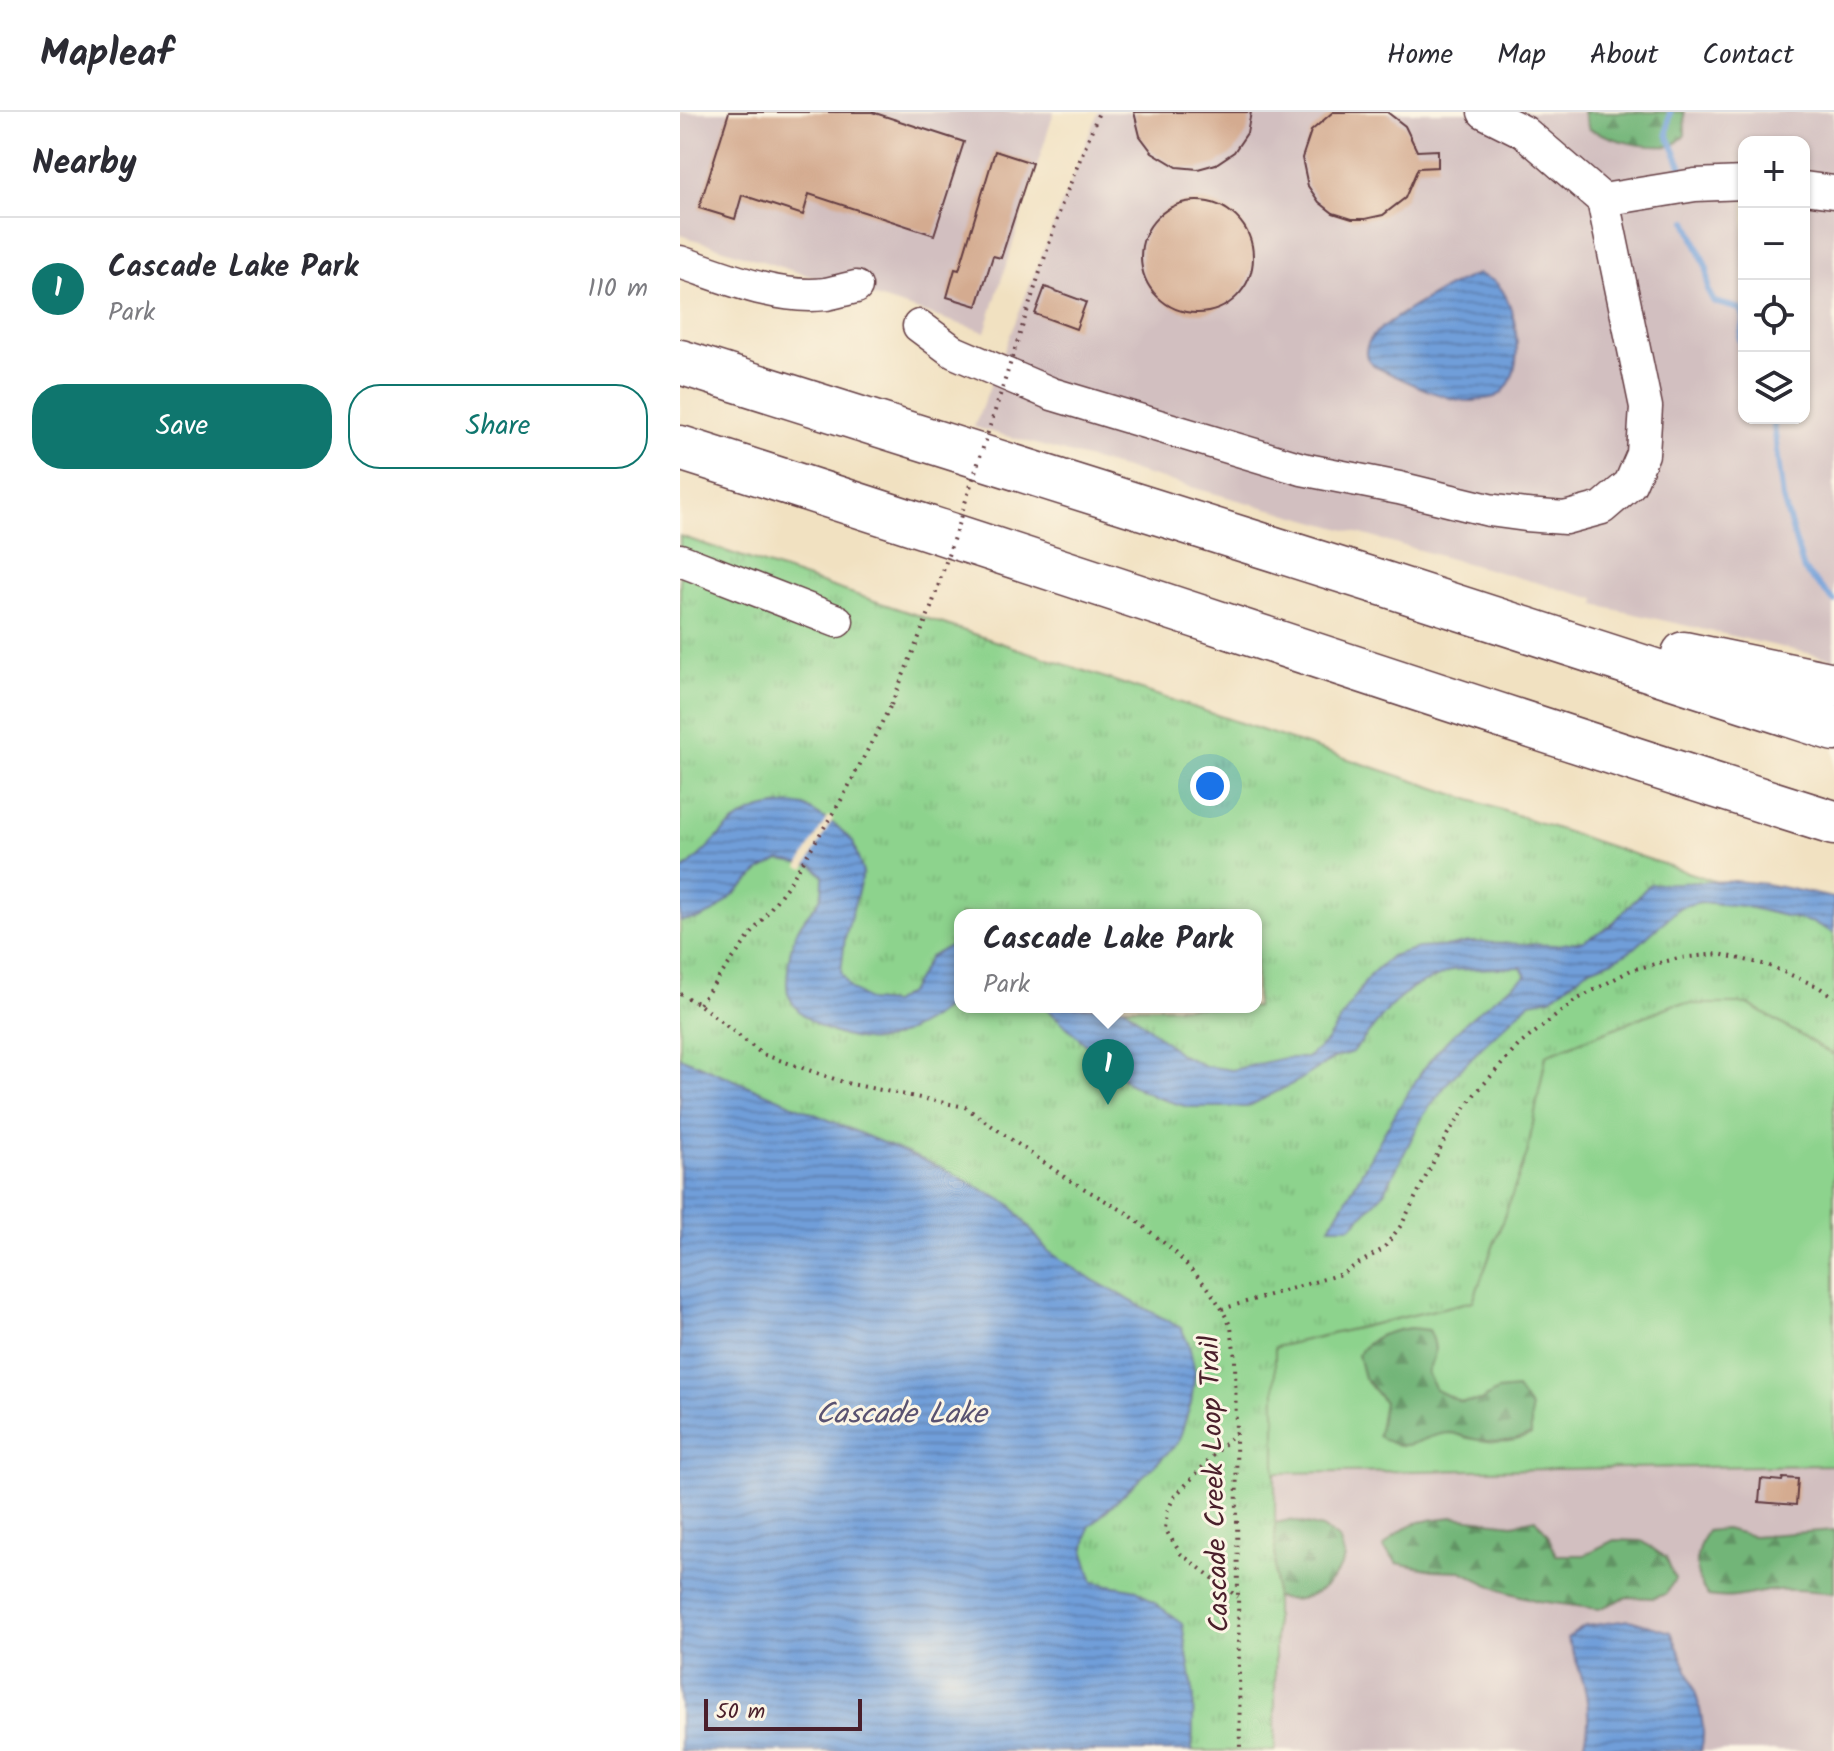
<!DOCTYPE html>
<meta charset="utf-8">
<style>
:root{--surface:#fff;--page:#f2f2f3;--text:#2b2b33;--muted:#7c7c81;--line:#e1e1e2;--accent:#0f766e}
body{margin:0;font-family:Kalam,sans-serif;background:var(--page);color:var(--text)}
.controls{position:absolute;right:24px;top:24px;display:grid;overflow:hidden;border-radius:16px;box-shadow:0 2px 6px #0004}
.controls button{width:72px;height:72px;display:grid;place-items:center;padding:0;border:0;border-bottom:2px solid var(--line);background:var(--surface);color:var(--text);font:40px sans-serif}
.scale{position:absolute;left:24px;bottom:20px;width:158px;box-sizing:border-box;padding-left:8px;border:4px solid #4a1f2b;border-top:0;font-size:22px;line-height:28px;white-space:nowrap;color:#4a1f2b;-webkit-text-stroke:6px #fcf5e5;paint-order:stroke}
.you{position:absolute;left:530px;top:674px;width:28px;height:28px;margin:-20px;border:6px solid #fff;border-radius:50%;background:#1a73e8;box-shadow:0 0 0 12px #1a73e833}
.badge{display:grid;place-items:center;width:52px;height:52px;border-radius:50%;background:var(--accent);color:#fff;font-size:26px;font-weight:700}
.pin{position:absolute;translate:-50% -66px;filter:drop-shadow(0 2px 4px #0008)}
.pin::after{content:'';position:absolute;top:42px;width:28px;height:24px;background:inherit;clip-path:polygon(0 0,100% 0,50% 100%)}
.popup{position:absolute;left:274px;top:797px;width:308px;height:104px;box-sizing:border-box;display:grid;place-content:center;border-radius:16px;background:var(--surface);filter:drop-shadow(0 2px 6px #0005);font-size:26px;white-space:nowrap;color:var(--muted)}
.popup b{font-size:30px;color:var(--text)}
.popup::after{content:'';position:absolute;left:50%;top:100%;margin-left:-16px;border:16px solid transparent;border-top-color:var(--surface)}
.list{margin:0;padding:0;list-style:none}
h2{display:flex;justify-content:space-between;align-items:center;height:104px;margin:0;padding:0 32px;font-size:34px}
h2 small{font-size:26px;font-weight:400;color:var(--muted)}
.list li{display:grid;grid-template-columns:52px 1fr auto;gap:24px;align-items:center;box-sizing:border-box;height:144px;padding:0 32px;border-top:2px solid var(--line)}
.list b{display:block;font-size:30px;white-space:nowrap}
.list p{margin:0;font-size:26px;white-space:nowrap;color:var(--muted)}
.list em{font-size:26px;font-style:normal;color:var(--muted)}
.actions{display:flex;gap:16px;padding:24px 32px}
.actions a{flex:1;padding:18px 0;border:2px solid var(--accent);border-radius:32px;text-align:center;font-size:28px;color:var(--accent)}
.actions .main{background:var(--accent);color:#fff}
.icon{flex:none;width:44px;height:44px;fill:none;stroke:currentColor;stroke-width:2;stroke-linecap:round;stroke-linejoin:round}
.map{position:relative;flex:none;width:1154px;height:1639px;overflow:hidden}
header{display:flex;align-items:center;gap:48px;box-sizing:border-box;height:112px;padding:0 40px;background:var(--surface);border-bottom:2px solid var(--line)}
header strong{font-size:38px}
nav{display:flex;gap:44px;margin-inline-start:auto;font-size:28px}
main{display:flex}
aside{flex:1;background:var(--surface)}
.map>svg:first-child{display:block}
.industrial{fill:#d2bfc0;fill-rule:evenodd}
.green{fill:#8dd38d;stroke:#6c795c;stroke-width:2}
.forest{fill:url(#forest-firs);stroke:#5e6a52;stroke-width:2}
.park{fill:url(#park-tufts);stroke:#6c795c;stroke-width:2;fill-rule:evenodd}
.water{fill:url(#water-rules);stroke:#5d5e82;stroke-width:2}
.pier{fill:#f1e1c1}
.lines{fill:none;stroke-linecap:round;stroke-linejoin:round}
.stream{stroke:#709ed9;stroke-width:6}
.building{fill:#d4ab90}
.minor-casing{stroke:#633c42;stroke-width:35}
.highway-casing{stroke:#633c42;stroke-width:47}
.path{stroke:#633c42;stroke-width:4;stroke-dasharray:2 6;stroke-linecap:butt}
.minor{stroke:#fff;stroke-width:32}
.highway{stroke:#fff;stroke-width:44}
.path-bridge{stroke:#633c42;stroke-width:4;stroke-dasharray:2 6;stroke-linecap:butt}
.labels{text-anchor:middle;stroke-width:6;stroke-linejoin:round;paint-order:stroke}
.street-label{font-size:28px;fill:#4a1f2b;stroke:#fcf5e5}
.water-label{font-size:30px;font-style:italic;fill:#595271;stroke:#fcf5e5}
</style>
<header>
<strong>Mapleaf</strong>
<nav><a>Home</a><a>Map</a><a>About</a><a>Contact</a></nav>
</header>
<main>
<aside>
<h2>Nearby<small></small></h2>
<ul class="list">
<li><span class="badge">1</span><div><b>Cascade Lake Park</b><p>Park</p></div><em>110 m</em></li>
</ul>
<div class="actions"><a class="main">Save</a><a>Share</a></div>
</aside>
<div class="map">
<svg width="1154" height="1639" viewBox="0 0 1154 1639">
<defs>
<pattern id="forest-firs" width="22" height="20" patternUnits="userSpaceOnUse" patternTransform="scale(2)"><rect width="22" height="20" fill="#72b578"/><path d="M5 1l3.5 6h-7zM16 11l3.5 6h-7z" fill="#609363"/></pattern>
<pattern id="park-tufts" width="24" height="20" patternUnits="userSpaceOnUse" patternTransform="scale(2)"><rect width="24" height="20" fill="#8dd38d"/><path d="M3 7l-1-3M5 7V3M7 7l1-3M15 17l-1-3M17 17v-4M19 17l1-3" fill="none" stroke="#7bb57a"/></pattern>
<pattern id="water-rules" width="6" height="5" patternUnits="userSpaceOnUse" patternTransform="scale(2)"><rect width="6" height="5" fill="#709ed9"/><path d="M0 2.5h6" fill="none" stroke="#5e80b0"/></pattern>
</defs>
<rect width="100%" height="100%" fill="#fcf5e5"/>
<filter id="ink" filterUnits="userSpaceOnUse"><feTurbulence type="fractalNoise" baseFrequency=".0125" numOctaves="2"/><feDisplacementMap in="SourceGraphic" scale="16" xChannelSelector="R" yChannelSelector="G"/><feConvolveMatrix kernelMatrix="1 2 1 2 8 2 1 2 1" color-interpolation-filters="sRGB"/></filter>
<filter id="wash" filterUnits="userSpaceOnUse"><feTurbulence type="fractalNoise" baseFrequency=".006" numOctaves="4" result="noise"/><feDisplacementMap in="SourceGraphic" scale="32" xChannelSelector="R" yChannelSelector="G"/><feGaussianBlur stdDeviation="1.8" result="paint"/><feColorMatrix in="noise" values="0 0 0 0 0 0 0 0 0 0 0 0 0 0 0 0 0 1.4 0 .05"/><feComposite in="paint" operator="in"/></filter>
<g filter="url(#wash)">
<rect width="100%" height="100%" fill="#f1e1c1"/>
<path class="industrial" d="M 0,0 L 374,0 L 305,220 L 0,123 Z
M 418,0 L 1154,0 L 1154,547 L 915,493 L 916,487 L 294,315 ZM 1064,30 L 1124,30 L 1124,306 L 1064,306 Z
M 1154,1353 L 1154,1639 L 581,1639 L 595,1522 L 595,1361 Z"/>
<path class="green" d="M 995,892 L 1068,892 L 1154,943 L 1154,1353 L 595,1361 L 595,1235 L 793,1189 L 847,1042 L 866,943 Z"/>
<path class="forest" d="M 903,0 L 1004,0 L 1005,23 L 993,34 C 960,36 940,30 909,17 Z
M 730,1216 L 749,1218 C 758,1235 756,1244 747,1261 L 756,1278 L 781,1290 L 800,1289 L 817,1279 L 837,1277 L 851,1297 L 851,1323 C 829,1332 811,1331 789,1326 C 783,1325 775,1321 770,1321 C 739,1322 730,1346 698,1324 L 704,1290 L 684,1266 L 678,1243 C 691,1223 707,1220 730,1216 Z
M 772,1405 L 833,1412 L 856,1407 L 868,1423 L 876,1443 L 904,1443 L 934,1428 L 962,1429 L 986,1446 L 995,1467 L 986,1482 L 973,1486 L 947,1485 L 919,1497 L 858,1489 L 820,1478 L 781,1459 L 753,1458 L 717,1451 L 703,1435 C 729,1409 737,1409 772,1405 Z
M 610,1408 L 642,1416 L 659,1427 L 665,1446 C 650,1479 620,1499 585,1481 L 590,1412 Z
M 1045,1417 L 1073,1424 L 1154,1418 L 1154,1481 C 1135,1479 1116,1477 1097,1478 C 1072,1480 1057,1489 1028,1484 C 1013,1464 1013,1440 1027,1419 Z"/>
<path class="park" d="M 0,424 L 1154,809 L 1154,943 L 1068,892 L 995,892 L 866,943 L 847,1042 L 793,1189 L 595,1235 L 595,1639 L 0,1639 ZM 280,803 L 576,803 L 576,895 L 280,895 Z"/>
<path class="water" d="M 798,162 C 803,165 811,167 815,170 C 839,190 848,267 817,284 C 812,287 798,288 792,289 C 765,290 723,267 698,256 C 693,252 687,249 686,242 C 685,234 691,225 697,220 C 716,203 774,170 798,162 Z
M 112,692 L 124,694 L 157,714 L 173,730 L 183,761 L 165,826 L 161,860 L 170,876 L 189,889 L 212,891 L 229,880 L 250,845 L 280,828 L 280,885 C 260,902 236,917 211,926 C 180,937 106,911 107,872 C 108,851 110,829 121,812 C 135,789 143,796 143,764 L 134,754 L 100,748 L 82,757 L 36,799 L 19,807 L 0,809 L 0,760 C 47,725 45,697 112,692 Z
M 1055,769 L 1087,772 L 1154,786 L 1154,821 L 1134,811 L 1063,794 L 1020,790 L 1000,795 L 955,836 L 934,848 L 907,858 L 871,886 L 850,890 L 802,935 L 769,969 L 743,1004 L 704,1081 L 671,1115 L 650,1115 C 683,1062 709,1006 745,955 C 771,919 809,889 846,864 L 841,855 L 773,858 L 733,875 L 710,895 L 673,940 L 654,946 L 620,968 L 567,995 L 508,995 L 475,985 L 448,971 L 365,895 L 444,895 L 501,943 L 525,954 L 552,958 L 604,946 L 627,946 L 646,930 L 689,864 L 711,844 L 738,836 L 770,834 L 789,830 L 876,833 L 903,829 L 930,814 L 970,772 Z
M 0,945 L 262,1056 L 330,1092 L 368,1139 L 409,1166 L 501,1216 L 509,1233 L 515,1260 L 511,1291 L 498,1331 L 409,1415 L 404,1441 L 413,1470 L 457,1478 L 502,1511 L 514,1584 L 512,1639 L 0,1639 Z
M 949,1508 L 991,1520 C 1004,1551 1031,1605 1021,1639 L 902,1639 C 917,1602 902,1560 887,1526 L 905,1514 Z"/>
<path class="pier" d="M 148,704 L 153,707 L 125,757 L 118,755 Z"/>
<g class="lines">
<path class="stream" d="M 990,0 L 987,22 L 1003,58
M 1007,109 L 1027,157 L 1028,179 L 1034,190 L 1060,197 L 1064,205
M 1064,208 L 1060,227 L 1064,239
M 1093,306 L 1103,387 L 1124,458 L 1154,489"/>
</g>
<g id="blocks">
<path class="building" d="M 49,0 L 192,0 L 284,30 L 254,123 L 129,82 L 123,103 L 62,83 L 55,107 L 19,96 Z
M 454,0 L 571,0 L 567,21 L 554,40 L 536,52 L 518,57 L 497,55 L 472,40 L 460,24 Z
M 653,0 L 707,0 L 725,14 L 737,39 L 758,38 L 758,55 L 738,56 L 725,86 L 703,103 L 685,107 L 672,107 L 653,101 L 639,90 L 628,74 L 622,46 L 631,19 Z
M 315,39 L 352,51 L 321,146 L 313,144 L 297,194 L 267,185 L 275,157 L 279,158 Z
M461 145a56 56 0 1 1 112 0a56 56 0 1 1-112 0Z
M 365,175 L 406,190 L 396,217 L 355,202 Z
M 1103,1366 L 1118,1367 L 1116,1393 L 1079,1390 L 1081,1367 L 1102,1369 Z"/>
</g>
</g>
<g filter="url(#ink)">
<use href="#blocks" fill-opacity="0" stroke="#633c42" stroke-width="2"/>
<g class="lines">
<g class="minor-casing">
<path id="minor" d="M 1124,76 L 1154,80
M 923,88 L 1015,73 L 1064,71
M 0,150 C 45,165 97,188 146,182 C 156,180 166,177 176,175
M 239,214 L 274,240 L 372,282 L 622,357 L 719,376 L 809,398 L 846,403 L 885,406 L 922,396 L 950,372 L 963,342 L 966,295 L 923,88 L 844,20 L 804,0
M 0,448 L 157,509"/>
</g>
<g class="highway-casing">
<path id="highway" d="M 0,250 L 705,472 L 1154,617
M 0,336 C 386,458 768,590 1154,711
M 1004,542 L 1154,573"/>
</g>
<path class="path" d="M 0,882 L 19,892 L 82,942 L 166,971 L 285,995 L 389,1068 L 447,1101 L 494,1139 L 528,1176 L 542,1197 L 551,1215 L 555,1246 L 560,1639
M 19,892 L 111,769 L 163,685 L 211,593
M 542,1197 L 661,1162 L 703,1137 L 722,1112 L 767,1023 L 794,983 L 839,933 L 896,888 L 951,858 L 999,846 L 1039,842 L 1087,853 L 1137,874 L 1154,885
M 556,1320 L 494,1385 L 487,1400 L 485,1417 L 501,1442 L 558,1485"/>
<use href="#minor" class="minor"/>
<use href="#highway" class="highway"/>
<path class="path-bridge" d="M 211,593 L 251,496 L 382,92 L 419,0"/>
</g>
</g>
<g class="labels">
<g class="street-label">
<text transform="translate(533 1372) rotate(-92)" y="10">Cascade Creek Loop Trail</text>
</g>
<g class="water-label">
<text x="221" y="1311">Cascade Lake</text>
</g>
</g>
</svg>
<div class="controls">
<button>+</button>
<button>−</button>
<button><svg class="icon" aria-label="locate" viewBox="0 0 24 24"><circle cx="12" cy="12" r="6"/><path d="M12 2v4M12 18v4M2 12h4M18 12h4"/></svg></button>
<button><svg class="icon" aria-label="layers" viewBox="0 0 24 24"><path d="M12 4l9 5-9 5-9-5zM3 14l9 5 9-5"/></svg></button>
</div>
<div class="scale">50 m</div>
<div class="you"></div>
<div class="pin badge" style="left:428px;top:993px">1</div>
<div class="popup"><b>Cascade Lake Park</b>Park</div>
</div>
</main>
